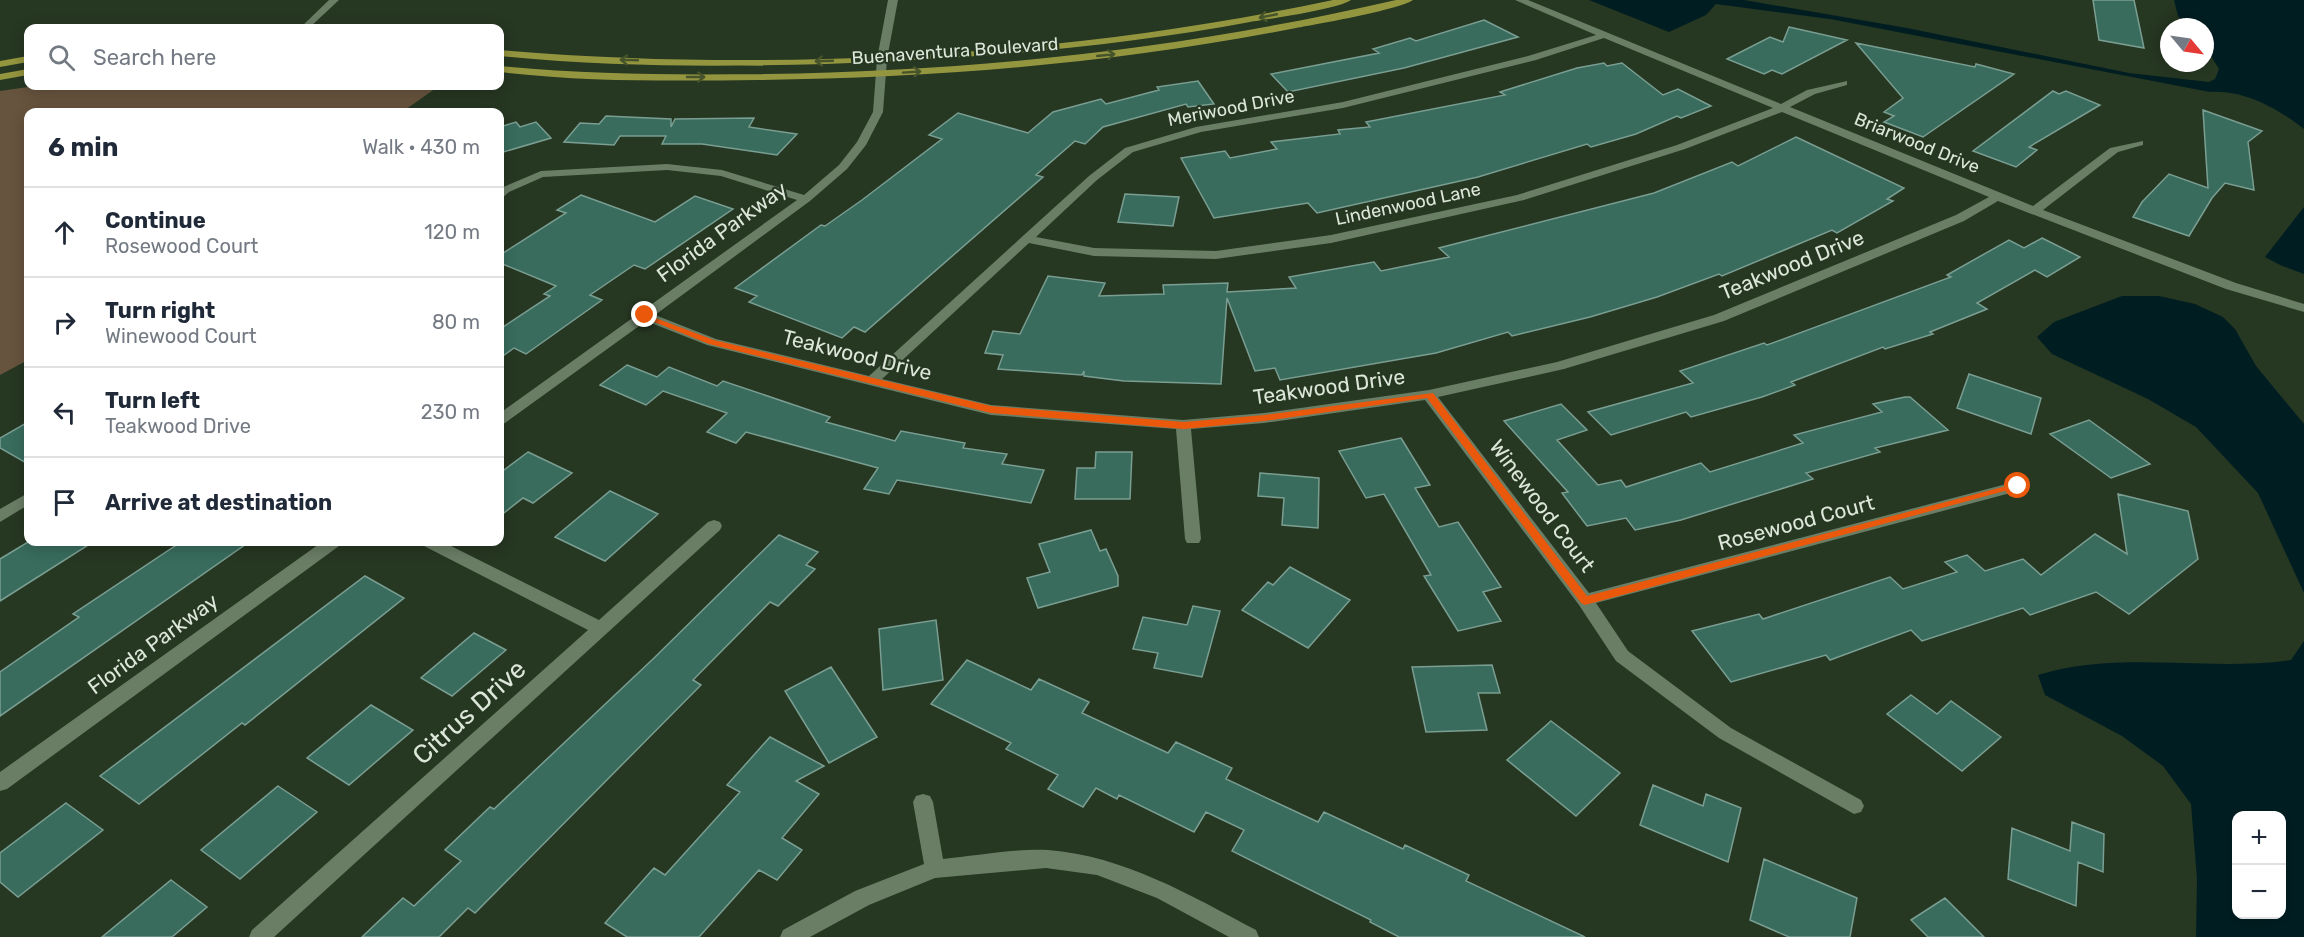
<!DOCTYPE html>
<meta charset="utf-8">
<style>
:root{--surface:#fff;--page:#f6f6f7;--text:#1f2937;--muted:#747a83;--line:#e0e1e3}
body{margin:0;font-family:Rubik,sans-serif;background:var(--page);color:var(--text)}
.controls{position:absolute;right:18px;bottom:18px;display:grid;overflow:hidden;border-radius:12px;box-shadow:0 3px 15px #0003}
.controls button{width:54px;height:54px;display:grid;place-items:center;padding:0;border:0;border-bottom:2px solid var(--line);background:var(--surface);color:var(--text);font:30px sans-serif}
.compass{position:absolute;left:2160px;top:18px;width:54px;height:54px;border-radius:50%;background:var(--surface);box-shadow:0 3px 15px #0003;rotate:119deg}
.stop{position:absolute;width:18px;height:18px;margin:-14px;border:4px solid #ea580c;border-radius:50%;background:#fff}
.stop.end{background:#ea580c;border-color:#fff;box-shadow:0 2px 6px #0008}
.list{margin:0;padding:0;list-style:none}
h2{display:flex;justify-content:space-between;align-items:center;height:78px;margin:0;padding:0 24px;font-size:26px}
h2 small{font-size:20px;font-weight:400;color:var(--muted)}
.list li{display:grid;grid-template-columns:39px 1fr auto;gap:18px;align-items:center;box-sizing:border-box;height:90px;padding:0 24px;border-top:2px solid var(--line)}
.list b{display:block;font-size:22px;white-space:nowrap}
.list p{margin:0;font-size:20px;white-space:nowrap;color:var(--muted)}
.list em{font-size:20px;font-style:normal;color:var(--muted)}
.icon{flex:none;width:33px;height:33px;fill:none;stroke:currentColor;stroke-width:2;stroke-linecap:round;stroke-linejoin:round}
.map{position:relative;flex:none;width:2304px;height:937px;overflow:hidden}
.search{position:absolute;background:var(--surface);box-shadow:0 3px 15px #0003;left:24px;top:24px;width:480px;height:66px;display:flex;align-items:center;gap:15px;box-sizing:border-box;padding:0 21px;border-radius:12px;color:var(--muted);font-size:22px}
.panel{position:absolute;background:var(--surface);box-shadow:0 3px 15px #0003;left:24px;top:108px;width:480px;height:438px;border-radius:12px}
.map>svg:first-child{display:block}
.green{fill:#67543e}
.water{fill:#001e22;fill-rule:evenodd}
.building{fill:#396c5d;stroke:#7a9e92;stroke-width:1.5}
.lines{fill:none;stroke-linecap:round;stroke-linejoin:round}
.minor{fill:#6a7d65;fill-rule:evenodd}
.major{fill:#94963f;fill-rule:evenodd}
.oneway{stroke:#47542b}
.route{fill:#ea580c}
.labels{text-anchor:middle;stroke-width:4.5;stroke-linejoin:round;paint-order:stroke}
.far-street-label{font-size:18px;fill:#dce7d9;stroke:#263722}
.street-label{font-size:21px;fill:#dce7d9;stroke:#263722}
.near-street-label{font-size:26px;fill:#dce7d9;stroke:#263722}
</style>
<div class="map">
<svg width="2304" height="937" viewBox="0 0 2304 937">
<rect width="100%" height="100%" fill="#263722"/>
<path class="green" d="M 35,86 L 439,86 L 402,112 L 28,112 L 28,360 L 0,375 L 0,91 Z"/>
<path class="water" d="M 1589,0 L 1744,0 L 1907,28 L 2129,73 L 2209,82 L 2215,79 L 2219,69 L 2205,46 L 2205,27 L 2188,27 L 2178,16 L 2174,0 L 2304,0 L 2304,129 C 2279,109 2243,89 2210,92 L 1830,19 L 1716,4 L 1706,15 L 1669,32 Z
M 2304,207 L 2304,274 L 2280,265 L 2265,257 Z
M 2122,296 L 2159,296 L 2195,304 L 2223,317 L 2235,329 L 2256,366 L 2304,424 L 2304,593 L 2258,493 L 2196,427 L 2148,399 L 2052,354 L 2037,337 L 2054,322 Z
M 2304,641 L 2304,937 L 2196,937 L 2197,879 L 2191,804 L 2163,766 L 2122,736 L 2045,695 L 2038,675 C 2119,650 2207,672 2291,660 ZM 2236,816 L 2282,816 L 2282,914 L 2236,914 Z"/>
<path class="building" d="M 2093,0 L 2134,0 L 2144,48 L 2099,40 Z
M 1484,20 L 1518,37 L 1404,68 L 1288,92 L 1271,74 L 1379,53 L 1373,49 L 1410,38 L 1416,41 Z
M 1789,27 L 1847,40 L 1782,74 L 1772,70 L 1764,74 L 1727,59 L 1770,37 L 1783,42 Z
M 1856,43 L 1975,67 L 1976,64 L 2014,74 L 1923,137 L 1884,122 L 1894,116 L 1884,112 L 1903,98 Z
M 1604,63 L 1607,66 L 1622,63 L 1663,95 L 1678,89 L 1711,106 L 1681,118 L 1677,116 L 1636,134 L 1591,147 L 1587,144 L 1478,177 L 1317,213 L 1308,203 L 1214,218 L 1181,158 L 1225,151 L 1230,158 L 1277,149 L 1271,142 L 1340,134 L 1338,130 L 1370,127 L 1366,122 L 1505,95 L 1500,92 L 1577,68 Z
M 1198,81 L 1214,104 L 1188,107 L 1186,104 L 1103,127 L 1085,144 L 1075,141 L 1036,175 L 1043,177 L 865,332 L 854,327 L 842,338 L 749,302 L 757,296 L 735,288 L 821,225 L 825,226 L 862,200 L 942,139 L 929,135 L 958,113 L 1028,133 L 1053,112 L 1101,99 L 1106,104 L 1159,90 L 1157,87 Z
M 2053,91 L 2059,94 L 2066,91 L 2100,105 L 2029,147 L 2037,150 L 2016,167 L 1973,151 Z
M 2203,110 L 2262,131 L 2248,142 L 2254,190 L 2225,183 L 2212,198 L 2189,236 L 2133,217 L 2142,202 L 2169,174 L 2208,188 Z
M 606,116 L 671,119 L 671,127 L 675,119 L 754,118 L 749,127 L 797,134 L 777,155 L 702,144 L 662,144 L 666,136 L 620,136 L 614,145 L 564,142 L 580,123 L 599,124 Z
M 516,122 L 520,127 L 536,122 L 551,138 L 500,153 L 500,127 Z
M 1796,137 L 1904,188 L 1887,199 L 1893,201 L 1837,233 L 1832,230 L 1722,276 L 1719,274 L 1657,297 L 1590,317 L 1512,336 L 1508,332 L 1436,353 L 1280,380 L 1275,368 L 1255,371 L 1227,298 L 1221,384 L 1124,381 L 1084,376 L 1084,371 L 1082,375 L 998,369 L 1003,355 L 985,353 L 993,331 L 1020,334 L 1048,276 L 1105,283 L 1099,296 L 1164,294 L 1163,285 L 1228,283 L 1227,292 L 1296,288 L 1289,277 L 1374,262 L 1381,271 L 1449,257 L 1439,248 L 1654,193 L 1732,162 L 1738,166 Z
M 1125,194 L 1179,197 L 1173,226 L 1118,222 Z
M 581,195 L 655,222 L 695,196 L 733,209 L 645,269 L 634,265 L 590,295 L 602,300 L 526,354 L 514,348 L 500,358 L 500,329 L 550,296 L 544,294 L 556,286 L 500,263 L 500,255 L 566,213 L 557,210 Z
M 2042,238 L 2080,257 L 2047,277 L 2035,270 L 1977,303 L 1987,309 L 1930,332 L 1933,334 L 1885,349 L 1883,347 L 1791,382 L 1795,385 L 1762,397 L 1691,417 L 1686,412 L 1611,435 L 1588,412 L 1693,383 L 1680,371 L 1764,343 L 1767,345 L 1951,277 L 1947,275 L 2009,240 L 2024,248 Z
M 627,365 L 657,377 L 669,367 L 717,386 L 723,381 L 830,417 L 826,422 L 895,441 L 901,431 L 965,443 L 963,448 L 1007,454 L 1002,464 L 1044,470 L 1031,503 L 897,480 L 889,494 L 864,489 L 878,468 L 746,432 L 736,443 L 707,432 L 727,413 L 663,391 L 646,405 L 600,385 Z
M 1969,374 L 2041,398 L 2031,434 L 1957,408 Z
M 1905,397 L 1910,397 L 1948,430 L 1875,448 L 1880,452 L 1806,473 L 1813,479 L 1681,520 L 1635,530 L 1626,518 L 1587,526 L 1562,493 L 1568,492 L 1504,421 L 1561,404 L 1587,430 L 1557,440 L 1598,485 L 1621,480 L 1626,487 L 1701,463 L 1710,472 L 1803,443 L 1794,435 L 1882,412 L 1873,404 Z
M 2089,420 L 2150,464 L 2111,478 L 2050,434 Z
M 28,422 L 28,464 L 0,448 L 0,438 Z
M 1401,438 L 1430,485 L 1415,488 L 1439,527 L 1458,522 L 1501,587 L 1483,592 L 1501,621 L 1458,631 L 1424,576 L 1431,575 L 1384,494 L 1366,498 L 1339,451 Z
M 528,452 L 572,473 L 533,503 L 523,498 L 500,516 L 500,473 Z
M 1096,452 L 1132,452 L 1130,499 L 1075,499 L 1077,468 L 1095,468 Z
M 1260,473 L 1319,478 L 1318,528 L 1282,525 L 1284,498 L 1258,496 Z
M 610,491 L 658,514 L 605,561 L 555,537 Z
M 2118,494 L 2188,511 L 2198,559 L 2129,614 L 2096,592 L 2030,615 L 2023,608 L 1922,641 L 1911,630 L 1830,660 L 1826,655 L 1731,682 L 1692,631 L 1759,614 L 1763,619 L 1890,577 L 1903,589 L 1957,572 L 1945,562 L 1967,555 L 1985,571 L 2023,559 L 2041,575 L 2095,534 L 2127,554 Z
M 1091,530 L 1100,551 L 1106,549 L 1118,576 L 1118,586 L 1038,608 L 1027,578 L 1050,572 L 1039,544 Z
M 779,535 L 818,552 L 806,565 L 815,569 L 778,606 L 770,602 L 693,680 L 701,685 L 475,913 L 468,908 L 439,937 L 362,937 L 403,898 L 414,906 L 461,861 L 445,850 L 490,807 L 494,809 L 653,659 Z
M 28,542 L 93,542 L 0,601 L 0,559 Z
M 181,542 L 249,542 L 0,716 L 0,672 L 79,617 L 73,614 Z
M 1290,567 L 1350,600 L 1308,648 L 1242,610 L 1268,582 L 1273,585 Z
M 365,576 L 404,598 L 245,725 L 242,723 L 139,804 L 100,776 Z
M 1193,606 L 1220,611 L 1202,677 L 1154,668 L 1158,653 L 1133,649 L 1143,617 L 1187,625 Z
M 936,620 L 943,680 L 883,690 L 879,629 Z
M 474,633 L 506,650 L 452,696 L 421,678 Z
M 967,660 L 1031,690 L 1039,679 L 1089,702 L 1082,713 L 1168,753 L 1176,742 L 1232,768 L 1226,779 L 1318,822 L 1324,812 L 1403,849 L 1405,845 L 1469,875 L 1466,881 L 1585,937 L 1399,937 L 1370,922 L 1371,920 L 1232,851 L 1244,830 L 1206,812 L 1194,832 L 1119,795 L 1117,799 L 1096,788 L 1083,807 L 1048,789 L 1058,775 L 1006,749 L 1011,743 L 931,704 Z
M 1492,665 L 1500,693 L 1478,693 L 1487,730 L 1426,732 L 1412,667 Z
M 831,667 L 877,737 L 829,763 L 785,691 Z
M 1911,695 L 1937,714 L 1951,701 L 2001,737 L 1962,771 L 1887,714 Z
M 371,705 L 413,730 L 349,785 L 307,758 Z
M 1551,721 L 1620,773 L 1576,816 L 1507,760 Z
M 770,737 L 824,766 L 796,781 L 819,794 L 782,838 L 802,850 L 777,880 L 759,870 L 699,937 L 627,937 L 605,923 L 654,868 L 665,875 L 740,792 L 727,785 Z
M 1653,785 L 1703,806 L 1706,794 L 1741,808 L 1728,862 L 1640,825 Z
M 278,786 L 317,812 L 240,879 L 201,850 Z
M 66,803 L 103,830 L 18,897 L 0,882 L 0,853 Z
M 2072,822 L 2104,834 L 2103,872 L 2078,862 L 2076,906 L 2008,879 L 2012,828 L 2070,851 Z
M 1764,859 L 1857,898 L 1850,937 L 1789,937 L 1750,920 Z
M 171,880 L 207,907 L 172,937 L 102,937 Z
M 1945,898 L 1984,937 L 1928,937 L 1911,920 Z"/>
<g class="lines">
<path class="minor" d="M 329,0 L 339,0 L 309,28 L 300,28 Z
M 888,0 L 898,0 L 887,59 L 883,112 L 866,145 L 847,169 L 810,201 L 655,315 L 716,339 L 869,376 L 1089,176 L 1125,148 L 1196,127 L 1343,102 L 1528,56 L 1596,35 L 1515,0 L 1528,0 L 1781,104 L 1807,90 L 1847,81 L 1847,85 L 1815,94 L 1790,107 L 2033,206 L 2110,148 L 2143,141 L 2143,145 L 2118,152 L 2043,210 L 2236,283 L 2304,304 L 2304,312 L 2226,289 L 1998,201 L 1964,221 L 1724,321 L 1564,369 L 1438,397 L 1589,593 L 2018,481 L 2023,482 L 2026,486 L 2018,491 L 1596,603 L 1628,651 L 1731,728 L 1861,800 L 1864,806 L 1861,812 L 1854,814 L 1719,738 L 1616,661 L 1579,605 L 1425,400 L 1264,423 L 1191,429 L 1201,539 L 1199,543 L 1187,543 L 1185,539 L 1176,429 L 991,415 L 707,345 L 646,321 L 505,423 L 500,425 L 500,413 L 797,200 L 721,176 L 667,170 L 543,177 L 509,192 L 500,200 L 501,188 L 541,171 L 667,164 L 722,170 L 804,195 L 839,165 L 857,142 L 873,112 L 877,59 ZM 1604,38 L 1773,108 L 1677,145 L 1517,195 L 1331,235 L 1216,251 L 1094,248 L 1036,237 L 1097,180 L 1133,152 L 1201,132 L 1343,108 L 1536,60 ZM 1782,112 L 1989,197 L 1956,215 L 1714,315 L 1557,362 L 1429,390 L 1264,413 L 1183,420 L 991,405 L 882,379 L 1029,243 L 1094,256 L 1216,259 L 1331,243 L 1524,200 L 1685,149 Z
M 28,493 L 28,505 L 0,522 L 0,509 Z
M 714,520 L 720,522 L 722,526 L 720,530 L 274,937 L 249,937 L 252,930 L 588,630 L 424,546 L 422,542 L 443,542 L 599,620 L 708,522 Z
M 322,542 L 341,542 L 339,546 L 7,789 L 0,791 L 0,772 Z
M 923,794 L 930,796 L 933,802 L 943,859 C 974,856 1019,848 1048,850 C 1124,856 1190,895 1256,930 L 1259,937 L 1229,937 L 1157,898 L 1097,875 L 1046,868 L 935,878 L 869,905 L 810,937 L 780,937 L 783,930 L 855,891 L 924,864 L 913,802 L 916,796 Z"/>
<path class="major" d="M 1333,0 L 1351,0 C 1339,9 1269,19 1250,22 C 1110,48 968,59 826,64 C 717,67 608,67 500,56 L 500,50 C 774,73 1064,57 1333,0 Z
M 1396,0 L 1413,0 C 1398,10 1318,24 1296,28 C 1119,63 939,78 758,80 C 672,81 585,82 500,72 L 500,66 C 589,75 678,75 767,74 C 980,71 1189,48 1396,0 Z
M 28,56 L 28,62 L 0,67 L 0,61 Z
M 28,69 L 28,75 L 0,80 L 0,74 Z"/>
</g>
<defs><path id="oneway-shaft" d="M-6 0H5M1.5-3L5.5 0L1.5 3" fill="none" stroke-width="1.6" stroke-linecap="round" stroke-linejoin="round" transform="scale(1.5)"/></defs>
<g class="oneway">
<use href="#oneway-shaft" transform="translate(1268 16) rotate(169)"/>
<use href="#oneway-shaft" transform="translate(1106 55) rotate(-6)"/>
<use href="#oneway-shaft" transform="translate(629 60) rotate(-178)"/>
<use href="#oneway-shaft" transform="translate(824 61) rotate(178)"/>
<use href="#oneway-shaft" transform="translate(912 72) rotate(-4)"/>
<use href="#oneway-shaft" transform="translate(696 77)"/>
</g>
<path class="route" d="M 642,313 L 714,340 L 991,406 L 1184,422 L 1264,415 L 1433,393 L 1587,596 L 2018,483 L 2023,486 L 1585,605 L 1581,603 L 1427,398 L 1264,421 L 1184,429 L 991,413 L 709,344 L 642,317 Z"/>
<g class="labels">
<g class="far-street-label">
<text transform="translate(955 51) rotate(-4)" y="6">Buenaventura Boulevard</text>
<text transform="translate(1231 108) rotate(-11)" y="6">Meriwood Drive</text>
<text transform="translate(1917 143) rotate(22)" y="6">Briarwood Drive</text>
<text transform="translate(1408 204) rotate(-12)" y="6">Lindenwood Lane</text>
</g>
<g class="street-label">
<text transform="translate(722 232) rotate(-36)" y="7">Florida Parkway</text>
<text transform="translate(1792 265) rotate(-22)" y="7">Teakwood Drive</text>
<text transform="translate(857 355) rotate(14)" y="7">Teakwood Drive</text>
<text transform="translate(1329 387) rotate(-8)" y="7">Teakwood Drive</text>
<text transform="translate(1542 506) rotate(53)" y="7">Winewood Court</text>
<text transform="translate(1796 523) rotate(-15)" y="7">Rosewood Court</text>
<text transform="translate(153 644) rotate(-36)" y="7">Florida Parkway</text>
</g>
<g class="near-street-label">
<text transform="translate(469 712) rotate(-42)" y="9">Citrus Drive</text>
</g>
</g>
</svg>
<div class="controls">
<button>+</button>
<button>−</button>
</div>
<svg class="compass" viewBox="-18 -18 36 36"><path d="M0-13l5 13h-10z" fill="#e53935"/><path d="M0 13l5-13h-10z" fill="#747a83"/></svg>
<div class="stop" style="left:2018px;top:486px"></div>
<div class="stop end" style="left:645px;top:315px"></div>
<div class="search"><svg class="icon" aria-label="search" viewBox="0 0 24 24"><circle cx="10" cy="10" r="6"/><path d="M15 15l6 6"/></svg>Search here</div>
<section class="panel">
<h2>6 min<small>Walk · 430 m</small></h2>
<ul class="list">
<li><svg class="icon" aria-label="ahead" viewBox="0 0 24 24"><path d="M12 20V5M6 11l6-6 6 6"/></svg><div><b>Continue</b><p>Rosewood Court</p></div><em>120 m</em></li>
<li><svg class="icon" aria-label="right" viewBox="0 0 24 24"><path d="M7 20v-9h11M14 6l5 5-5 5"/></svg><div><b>Turn right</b><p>Winewood Court</p></div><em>80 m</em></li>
<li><svg class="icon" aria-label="left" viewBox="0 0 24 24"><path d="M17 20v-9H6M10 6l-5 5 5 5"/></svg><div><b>Turn left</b><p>Teakwood Drive</p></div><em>230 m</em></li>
<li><svg class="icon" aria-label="arrive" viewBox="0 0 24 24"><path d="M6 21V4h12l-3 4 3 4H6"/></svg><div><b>Arrive at destination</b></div></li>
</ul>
</section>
</div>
